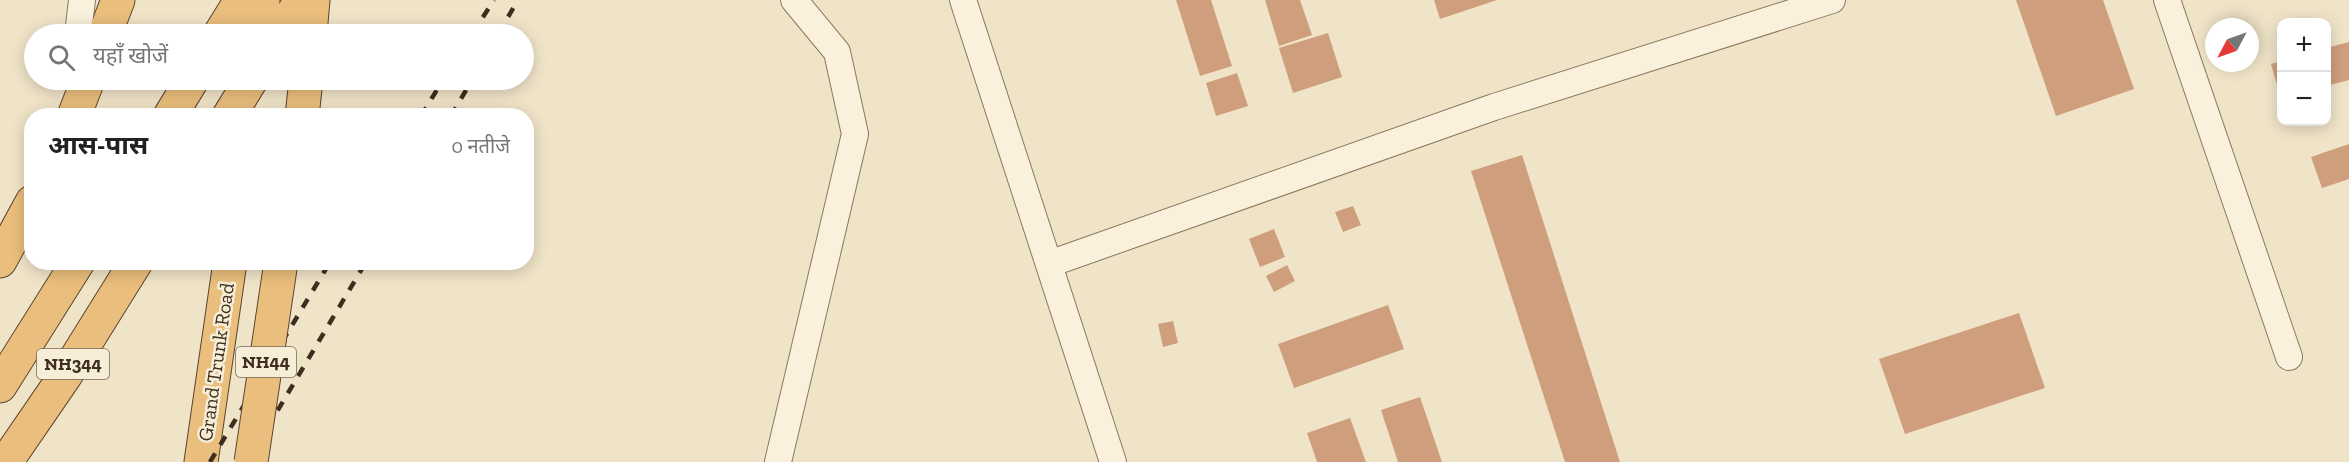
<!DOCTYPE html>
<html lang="hi">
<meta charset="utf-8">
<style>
:root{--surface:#fff;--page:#f6f6f6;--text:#222;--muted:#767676;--line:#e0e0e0}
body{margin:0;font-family:"Zilla Slab","Noto Sans Devanagari",serif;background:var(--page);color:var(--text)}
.controls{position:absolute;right:18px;top:18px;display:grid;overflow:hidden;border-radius:12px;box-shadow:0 3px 15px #0003}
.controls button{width:54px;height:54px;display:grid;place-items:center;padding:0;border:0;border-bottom:2px solid var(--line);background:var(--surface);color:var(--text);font:30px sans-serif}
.compass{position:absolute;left:2205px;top:18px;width:54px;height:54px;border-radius:50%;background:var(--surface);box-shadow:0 3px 15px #0003;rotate:229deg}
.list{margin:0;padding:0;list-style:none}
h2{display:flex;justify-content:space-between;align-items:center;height:78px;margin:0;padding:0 24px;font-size:26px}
h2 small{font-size:20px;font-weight:400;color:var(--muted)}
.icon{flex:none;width:33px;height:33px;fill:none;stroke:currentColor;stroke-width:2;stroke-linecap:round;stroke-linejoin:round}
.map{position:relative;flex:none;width:2349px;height:462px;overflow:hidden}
.search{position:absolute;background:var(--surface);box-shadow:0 3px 15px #0003;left:24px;top:24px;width:510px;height:66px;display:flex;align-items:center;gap:15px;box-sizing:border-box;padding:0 21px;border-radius:33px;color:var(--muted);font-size:22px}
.panel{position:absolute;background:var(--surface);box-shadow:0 3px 15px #0003;left:24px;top:108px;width:510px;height:162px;border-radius:24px}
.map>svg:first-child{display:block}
.building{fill:#cf9f7d}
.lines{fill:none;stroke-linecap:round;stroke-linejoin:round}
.minor-casing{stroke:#8d765c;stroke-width:28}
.trunk-casing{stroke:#5b4430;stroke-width:35}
.minor{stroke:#faf1dc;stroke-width:26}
.trunk{stroke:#eabe7c;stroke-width:33}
.rail{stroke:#3d2e20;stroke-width:4.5;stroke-dasharray:10 10;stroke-linecap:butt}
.trunk-bridge-casing{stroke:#5b4430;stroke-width:35;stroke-linecap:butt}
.trunk-bridge{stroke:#eabe7c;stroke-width:33}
.labels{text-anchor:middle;stroke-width:5;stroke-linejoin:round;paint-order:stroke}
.shield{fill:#f7eed8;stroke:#756857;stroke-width:1.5}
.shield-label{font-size:18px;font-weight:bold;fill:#3d2e20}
.street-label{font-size:20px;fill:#3d2e20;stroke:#f7eed8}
</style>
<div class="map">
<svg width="2349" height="462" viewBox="0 0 2349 462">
<rect width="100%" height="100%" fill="#f0e4c8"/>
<path class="building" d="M 1176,0 L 1211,0 L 1232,66 L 1200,76 Z
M 1265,0 L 1300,0 L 1312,35 L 1279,46 Z
M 1434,0 L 1497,0 L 1440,19 Z
M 2016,0 L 2103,0 L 2134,89 L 2056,116 Z
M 1328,33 L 1342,77 L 1293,93 L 1279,48 Z
M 2349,42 L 2349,80 L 2326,86 L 2326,48 Z
M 2282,61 L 2282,99 L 2281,99 L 2271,64 Z
M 1237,73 L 1248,106 L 1216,116 L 1206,83 Z
M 2349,144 L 2349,179 L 2322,188 L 2311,157 Z
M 1522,155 L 1620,462 L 1565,462 L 1471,171 Z
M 1353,206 L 1361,225 L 1343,232 L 1335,212 Z
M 1274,229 L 1285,257 L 1260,267 L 1249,239 Z
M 1287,265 L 1295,281 L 1274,292 L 1266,276 Z
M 1388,305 L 1404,349 L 1294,388 L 1278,344 Z
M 2019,313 L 2045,388 L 1905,434 L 1879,359 Z
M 1173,321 L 1178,343 L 1163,347 L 1158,324 Z
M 1420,397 L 1442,462 L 1398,462 L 1381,410 Z
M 1350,418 L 1366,462 L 1317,462 L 1307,433 Z"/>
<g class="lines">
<g class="minor-casing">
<path id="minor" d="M 963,0 L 1113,462
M 2167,0 L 2289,357
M 78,34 L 82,0
M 1049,264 L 1494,107 L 1832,0
M 778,462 L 855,134 L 837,52 L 794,0"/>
</g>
<g class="trunk-casing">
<path id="trunk" d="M 105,34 L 118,0
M 220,34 L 241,0
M 259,34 L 263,0
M 280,34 L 301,0
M 310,34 L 313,0
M 74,116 L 88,80
M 170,116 L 192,80
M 229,116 L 251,80
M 302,116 L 306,80
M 0,261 L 32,202
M 0,386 L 78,262
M 6,462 L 65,376 L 136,262
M 201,462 L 230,262"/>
</g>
<use href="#minor" class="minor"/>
<use href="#trunk" class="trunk"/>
<path class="rail" d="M 472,34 L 494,0
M 498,34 L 518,0
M 421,116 L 443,80
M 451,116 L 472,80
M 210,462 L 330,262
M 247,462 L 366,262"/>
<g class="trunk-bridge-casing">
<path id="trunk-bridge" d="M 251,462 L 281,262"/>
</g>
<use href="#trunk-bridge" class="trunk-bridge"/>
</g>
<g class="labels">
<g class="shield">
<rect x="236" y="347" width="60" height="30" rx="4.5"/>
<rect x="37" y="349" width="72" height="30" rx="4.5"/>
</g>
<g class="shield-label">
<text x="266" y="368">NH44</text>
<text x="73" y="370">NH344</text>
</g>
<g class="street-label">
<text transform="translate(216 362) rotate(-82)" y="7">Grand Trunk Road</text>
</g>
</g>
</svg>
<div class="controls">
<button>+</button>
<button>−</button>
</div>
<svg class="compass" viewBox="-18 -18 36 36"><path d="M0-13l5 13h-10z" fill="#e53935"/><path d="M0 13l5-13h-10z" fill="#767676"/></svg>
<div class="search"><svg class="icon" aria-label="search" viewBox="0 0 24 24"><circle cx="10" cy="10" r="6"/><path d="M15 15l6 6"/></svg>यहाँ खोजें</div>
<section class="panel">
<h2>आस-पास<small>0 नतीजे</small></h2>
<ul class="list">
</ul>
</section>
</div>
